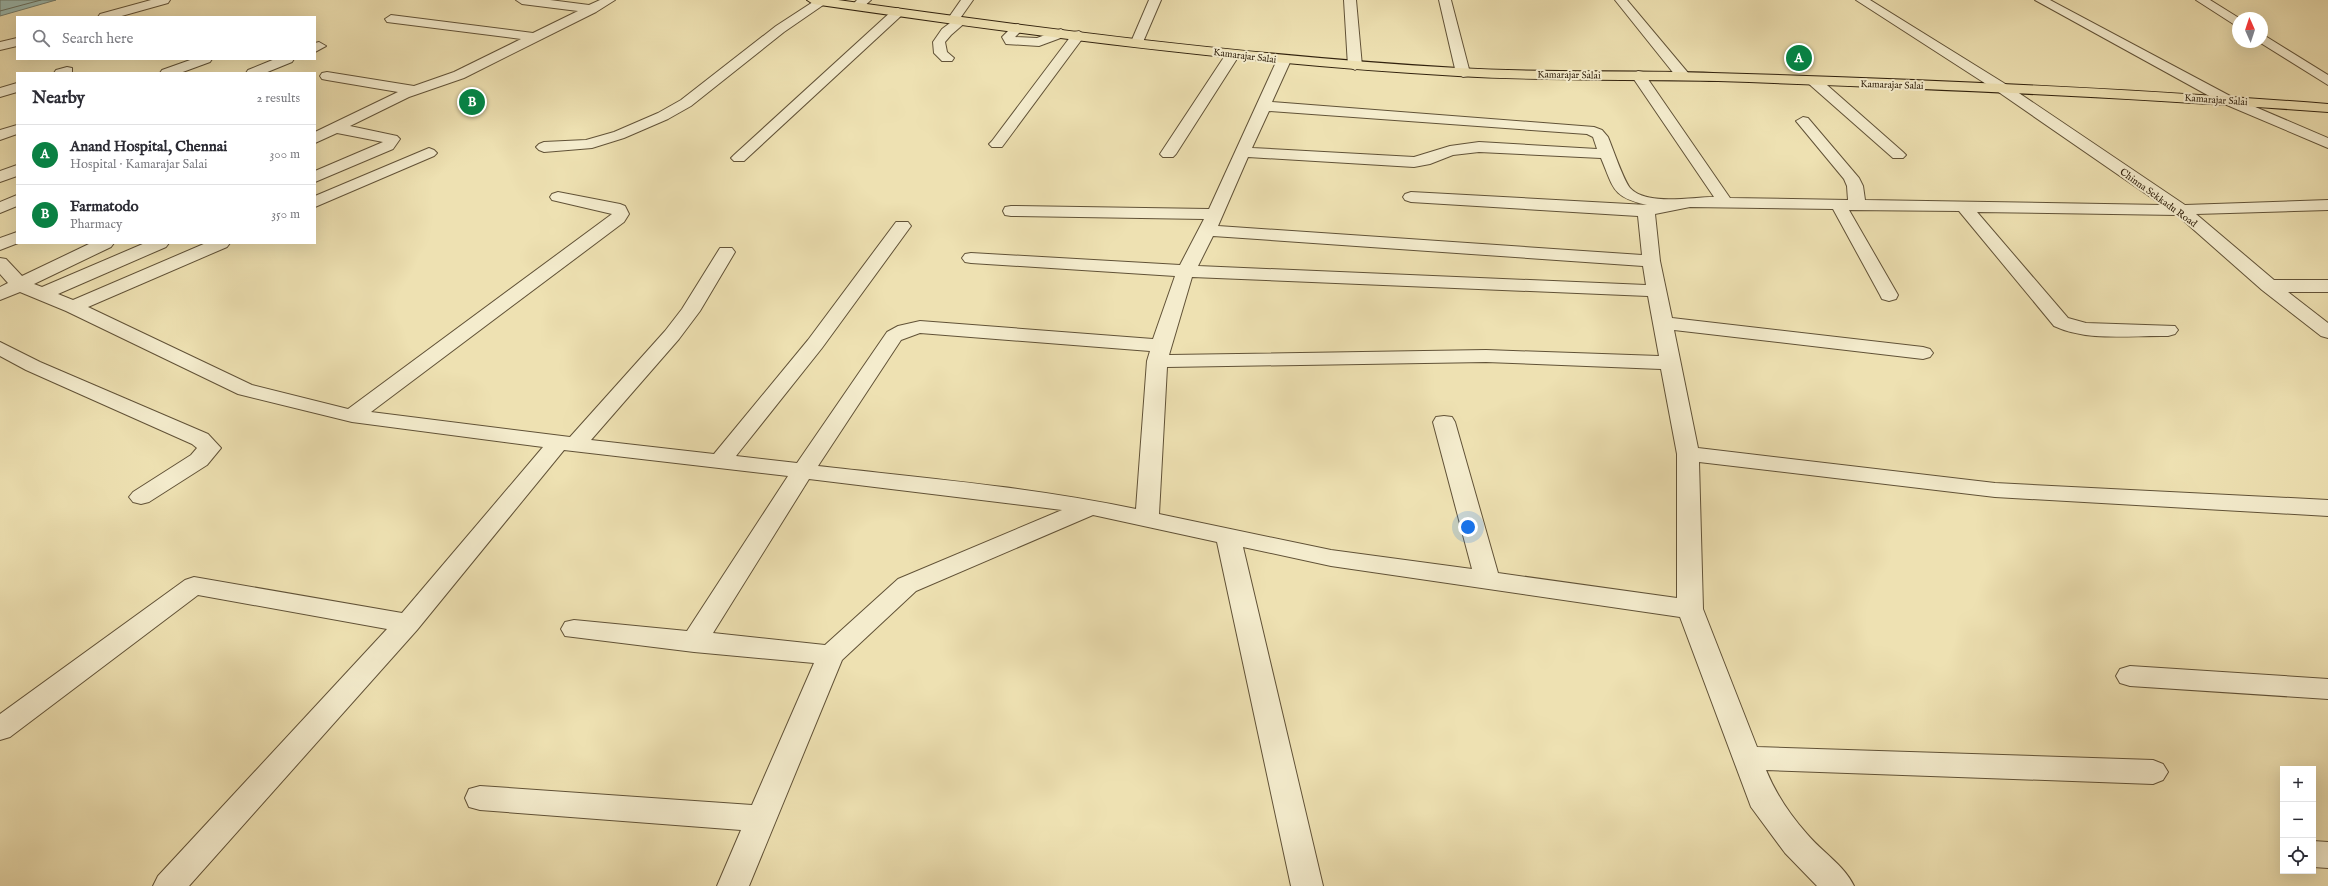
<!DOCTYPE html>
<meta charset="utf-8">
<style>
:root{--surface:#fff;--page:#f7f7f7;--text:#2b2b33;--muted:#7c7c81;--line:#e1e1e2;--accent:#0b8043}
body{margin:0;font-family:"IM FELL English",serif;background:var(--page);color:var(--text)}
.controls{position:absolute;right:12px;bottom:12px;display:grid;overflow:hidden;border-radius:0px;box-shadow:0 4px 16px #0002}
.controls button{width:36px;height:36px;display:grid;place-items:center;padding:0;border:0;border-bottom:1px solid var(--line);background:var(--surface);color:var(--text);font:20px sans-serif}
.compass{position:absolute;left:2232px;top:12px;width:36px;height:36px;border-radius:50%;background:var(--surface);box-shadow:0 4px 16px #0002;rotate:357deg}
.you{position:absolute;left:1468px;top:527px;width:14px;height:14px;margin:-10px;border:3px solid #fff;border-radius:50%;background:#1a73e8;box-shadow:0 0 0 6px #1a73e833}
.badge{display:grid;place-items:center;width:26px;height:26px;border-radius:50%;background:var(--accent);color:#fff;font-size:13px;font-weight:700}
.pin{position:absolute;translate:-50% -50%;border:2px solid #fff;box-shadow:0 1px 4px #0006}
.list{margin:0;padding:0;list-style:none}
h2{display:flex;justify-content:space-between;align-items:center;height:52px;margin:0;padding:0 16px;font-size:17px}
h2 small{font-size:13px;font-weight:400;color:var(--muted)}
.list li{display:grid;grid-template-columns:26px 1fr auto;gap:12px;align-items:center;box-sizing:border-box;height:60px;padding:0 16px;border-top:1px solid var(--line)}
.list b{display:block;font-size:15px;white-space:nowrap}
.list p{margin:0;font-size:13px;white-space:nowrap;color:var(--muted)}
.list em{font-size:13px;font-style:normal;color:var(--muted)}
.icon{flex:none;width:22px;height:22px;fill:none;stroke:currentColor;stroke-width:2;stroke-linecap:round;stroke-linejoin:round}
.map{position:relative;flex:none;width:2328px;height:886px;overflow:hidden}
.search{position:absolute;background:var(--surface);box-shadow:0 4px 16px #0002;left:16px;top:16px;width:300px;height:44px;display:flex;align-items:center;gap:10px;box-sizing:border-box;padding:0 14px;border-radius:0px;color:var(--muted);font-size:15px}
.panel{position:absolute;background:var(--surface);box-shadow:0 4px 16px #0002;left:16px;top:72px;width:300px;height:172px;border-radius:0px}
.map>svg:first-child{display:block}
.water{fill:#9bbcb3;stroke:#717e71}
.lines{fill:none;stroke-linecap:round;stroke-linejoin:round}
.shore{stroke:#666f60;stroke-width:1}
.minor-casing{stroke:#615237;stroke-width:2}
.major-casing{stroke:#32220e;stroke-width:2}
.minor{fill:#f4eccd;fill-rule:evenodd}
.major{fill:#eee1b2;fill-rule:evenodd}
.labels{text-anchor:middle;stroke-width:4;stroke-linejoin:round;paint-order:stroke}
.far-street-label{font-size:10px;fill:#32220e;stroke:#f4eccd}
</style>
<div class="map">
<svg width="2328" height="886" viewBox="0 0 2328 886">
<rect width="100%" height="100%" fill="#eee1b2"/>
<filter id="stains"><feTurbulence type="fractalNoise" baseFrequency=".005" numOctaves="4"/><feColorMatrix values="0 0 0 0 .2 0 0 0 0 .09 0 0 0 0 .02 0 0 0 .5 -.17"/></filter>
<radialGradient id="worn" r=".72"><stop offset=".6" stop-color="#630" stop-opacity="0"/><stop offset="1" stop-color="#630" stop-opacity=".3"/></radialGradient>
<path class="water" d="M 0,0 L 56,0 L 0,16 Z"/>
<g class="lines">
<path class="shore" d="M 0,11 L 41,0"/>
<g class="minor-casing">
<path id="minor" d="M 151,0 L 170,0 L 168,3 L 118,17 L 98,17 L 100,14 Z
M 516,0 L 550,0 L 589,5 L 600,0 L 615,0 L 596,12 L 464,78 L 409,97 L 350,126 L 397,136 L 400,139 L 393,149 L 315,182 L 315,171 L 383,142 L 337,133 L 315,143 L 315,132 L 398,92 L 327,80 L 322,79 L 320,76 L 322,73 L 327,72 L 414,86 L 454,72 L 521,39 L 387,22 L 385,19 L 391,15 L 533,33 L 578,11 L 522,4 Z
M 816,0 L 829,1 L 784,32 L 691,106 L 668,119 L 624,138 L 592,148 L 544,152 L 539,150 L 536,147 L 539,144 L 544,142 L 586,140 L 614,132 L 658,113 L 681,100 L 776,26 Z
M 857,0 L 871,0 L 861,9 L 853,9 L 851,6 Z
M 961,0 L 973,0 L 961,17 L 967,21 L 951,35 L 945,42 L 947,52 L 954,58 L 952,61 L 942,61 L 934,53 L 933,42 L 942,29 L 950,23 L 947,20 Z
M 1149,0 L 1161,0 L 1143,42 L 1142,45 L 1132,45 L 1131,42 Z
M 1344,0 L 1356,0 L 1362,66 L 1355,70 L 1348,66 Z
M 1439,0 L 1451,0 L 1470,73 L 1468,76 L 1463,77 L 1456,73 Z
M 1615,0 L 1627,0 L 1689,74 L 1691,77 L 1689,80 L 1679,80 Z
M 1856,0 L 1870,0 L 2007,85 L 2185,205 L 2328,200 L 2328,210 L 2196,214 L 2274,280 L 2328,280 L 2328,292 L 2288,292 L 2328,323 L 2328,338 L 2321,336 L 2262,290 L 2177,215 L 1977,212 L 2068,318 L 2086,323 L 2175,326 L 2178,330 L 2175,334 L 2168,336 C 2131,335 2088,342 2054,326 L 1959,211 L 1849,210 L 1898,295 L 1896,299 L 1889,301 L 1882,299 L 1880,295 L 1833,209 L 1690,207 L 1655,214 L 1660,261 L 1672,318 L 1923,347 L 1930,349 L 1933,353 L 1930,357 L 1923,359 L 1674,330 L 1698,448 L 1995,483 L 2328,500 L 2328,516 L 1995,497 L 1699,462 L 1703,609 L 1757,747 L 2153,760 L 2163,764 L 2168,772 L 2163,780 L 2153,784 L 1766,770 C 1776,794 1790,815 1807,834 C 1822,852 1844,865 1854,886 L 1817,886 L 1785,853 L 1751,807 L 1680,617 L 1331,566 L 1243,547 L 1323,886 L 1291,886 L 1217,542 L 1093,515 L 916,591 L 842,660 L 749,886 L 717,886 L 741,830 L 480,810 L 469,807 L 465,798 L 469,789 L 480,786 L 752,805 L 814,663 L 694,652 L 565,636 L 561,629 L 565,622 L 574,620 L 687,631 L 788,476 L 564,450 L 417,630 L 189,886 L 153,886 L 158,876 L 387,629 L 198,595 L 10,737 L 0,740 L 0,714 L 185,580 L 194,577 L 402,613 L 543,447 L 352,422 L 238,394 L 66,311 L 20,292 L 0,300 L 0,287 L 8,283 L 0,274 L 0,258 L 6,259 L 22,276 L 91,243 L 114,243 L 111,247 L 34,284 L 42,287 L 145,243 L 169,243 L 166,247 L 58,294 L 73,300 L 206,243 L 230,243 L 227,247 L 88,307 L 252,385 L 348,409 L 612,214 L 552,200 L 550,197 L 552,194 L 558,192 L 620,204 L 625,206 L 629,214 L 624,222 L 371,412 L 570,437 L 665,331 L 682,309 L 720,248 L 732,248 L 735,252 L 700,311 L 679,339 L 591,440 L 714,454 L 808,340 L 896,222 L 908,222 L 911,226 L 822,348 L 736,456 L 797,463 L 887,332 L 898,326 L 920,321 L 1153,339 L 1175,276 L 971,263 L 965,262 L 962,258 L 965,254 L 971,253 L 1180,265 L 1204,219 L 1011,216 L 1005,215 L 1003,211 L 1005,207 L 1011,206 L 1209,209 L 1277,60 L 1284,56 L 1291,60 L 1272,102 L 1594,127 L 1602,130 L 1608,137 C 1613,149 1623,179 1630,188 C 1646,206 1692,197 1714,197 L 1631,75 L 1638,71 L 1643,72 L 1730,198 L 1848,200 L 1847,186 L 1844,179 L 1796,121 L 1803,117 L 1808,118 L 1859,178 L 1863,186 L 1865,200 L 2162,205 L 1997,91 ZM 1269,111 L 1587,134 L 1593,137 L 1597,149 L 1479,142 L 1450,146 L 1414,157 L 1252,148 ZM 1479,152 L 1601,158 C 1614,189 1612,197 1647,205 L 1411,192 L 1405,194 L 1403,197 L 1405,200 L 1411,202 L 1638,216 L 1642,255 L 1218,226 L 1248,157 L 1414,167 L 1430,164 L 1453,155 ZM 1213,236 L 1643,266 L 1646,285 L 1198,266 ZM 1192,277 L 1648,296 L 1659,356 L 1486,350 L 1169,355 ZM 920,333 L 1150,351 L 1147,361 L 1136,509 C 1031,487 924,478 818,466 L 901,340 ZM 1486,362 L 1661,369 L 1677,454 L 1677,598 L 1498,573 L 1455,422 L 1452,417 L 1444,416 L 1436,417 L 1433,422 L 1472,569 L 1331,550 L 1159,514 L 1167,367 ZM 809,479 L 1062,510 L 898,579 L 825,645 L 713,633 Z
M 2035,0 L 2050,0 L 2232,97 L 2328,138 L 2328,148 L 2222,103 Z
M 2196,0 L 2210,0 L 2239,18 L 2238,27 Z
M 898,8 L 904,12 L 902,15 L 744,161 L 734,161 L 731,158 L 734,155 L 894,9 Z
M 1018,24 L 1024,28 L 1015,37 L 1037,38 L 1061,29 L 1067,33 L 1066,36 L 1039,46 L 1006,44 L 1002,37 L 1014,25 Z
M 1079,31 L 1085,35 L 1002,147 L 992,147 L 989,144 L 992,141 L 1074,32 Z
M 2262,34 L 2328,75 L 2328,85 L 2259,42 L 2262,42 Z
M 17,38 L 17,46 L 0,50 L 0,42 Z
M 319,42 L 326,46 L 315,52 L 315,43 Z
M 1233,50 L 1240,54 L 1176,154 L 1173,157 L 1163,157 L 1160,154 L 1228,51 Z
M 193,59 L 212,59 L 210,62 L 180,73 L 160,73 L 162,70 Z
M 275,59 L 294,59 L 292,62 L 265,73 L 246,73 L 248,70 Z
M 67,67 L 72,68 L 72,73 L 54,73 L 56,70 Z
M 1814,77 L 1819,78 L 1903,152 L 1906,155 L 1903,158 L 1893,158 L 1809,84 L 1807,81 Z
M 17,83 L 17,92 L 0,97 L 0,88 Z
M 17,125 L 17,134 L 0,140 L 0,130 Z
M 429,148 L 434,150 L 437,153 L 434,156 L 315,207 L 315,196 Z
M 17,165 L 17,176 L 0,182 L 0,171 Z
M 17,195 L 17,206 L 0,213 L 0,202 Z
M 17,232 L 18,243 L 0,250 L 0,238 Z
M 0,342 L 40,362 L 208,434 L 221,448 L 207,465 L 149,502 L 141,504 L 133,502 L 129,497 L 133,492 L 191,455 L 197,448 L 192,444 L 26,370 L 0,356 Z
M 2130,666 L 2328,679 L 2328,699 L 2130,686 L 2120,683 L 2116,676 L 2120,669 Z
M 2313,841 L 2328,842 L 2328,868 L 2313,867 Z"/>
</g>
<g class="major-casing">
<path id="major" d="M 807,0 L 838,0 C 1044,29 1250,56 1458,68 C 1543,73 1628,70 1713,73 C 1918,79 2123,88 2328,104 L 2328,112 C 2125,97 1921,88 1718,81 C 1631,79 1544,81 1458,76 C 1242,64 1027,35 813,4 Z"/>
</g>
<use href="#minor" class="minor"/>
<use href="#major" class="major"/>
</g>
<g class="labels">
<g class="far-street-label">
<text transform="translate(1245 55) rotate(7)" y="4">Kamarajar Salai</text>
<text transform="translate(1569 74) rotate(1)" y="4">Kamarajar Salai</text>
<text transform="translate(1892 84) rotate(2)" y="4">Kamarajar Salai</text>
<text transform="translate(2216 99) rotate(4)" y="4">Kamarajar Salai</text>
<text transform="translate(2159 197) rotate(36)" y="4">Chinna Sekkadu Road</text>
</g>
</g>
<rect width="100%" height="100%" filter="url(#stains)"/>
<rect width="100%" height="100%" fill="url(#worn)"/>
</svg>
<div class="controls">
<button>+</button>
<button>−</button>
<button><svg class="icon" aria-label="locate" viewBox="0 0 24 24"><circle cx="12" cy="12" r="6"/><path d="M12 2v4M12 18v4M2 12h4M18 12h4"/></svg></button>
</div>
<svg class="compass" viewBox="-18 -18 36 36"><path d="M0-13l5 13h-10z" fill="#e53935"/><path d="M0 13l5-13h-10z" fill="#7c7c81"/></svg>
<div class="you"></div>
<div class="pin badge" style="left:1799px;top:58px">A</div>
<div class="pin badge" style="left:472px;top:102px">B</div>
<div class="search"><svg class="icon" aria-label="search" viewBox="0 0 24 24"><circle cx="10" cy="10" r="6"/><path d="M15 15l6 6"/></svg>Search here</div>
<section class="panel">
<h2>Nearby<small>2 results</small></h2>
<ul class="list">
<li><span class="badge">A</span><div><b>Anand Hospital, Chennai</b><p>Hospital · Kamarajar Salai</p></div><em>300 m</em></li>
<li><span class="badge">B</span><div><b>Farmatodo</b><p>Pharmacy</p></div><em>350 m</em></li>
</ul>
</section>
</div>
